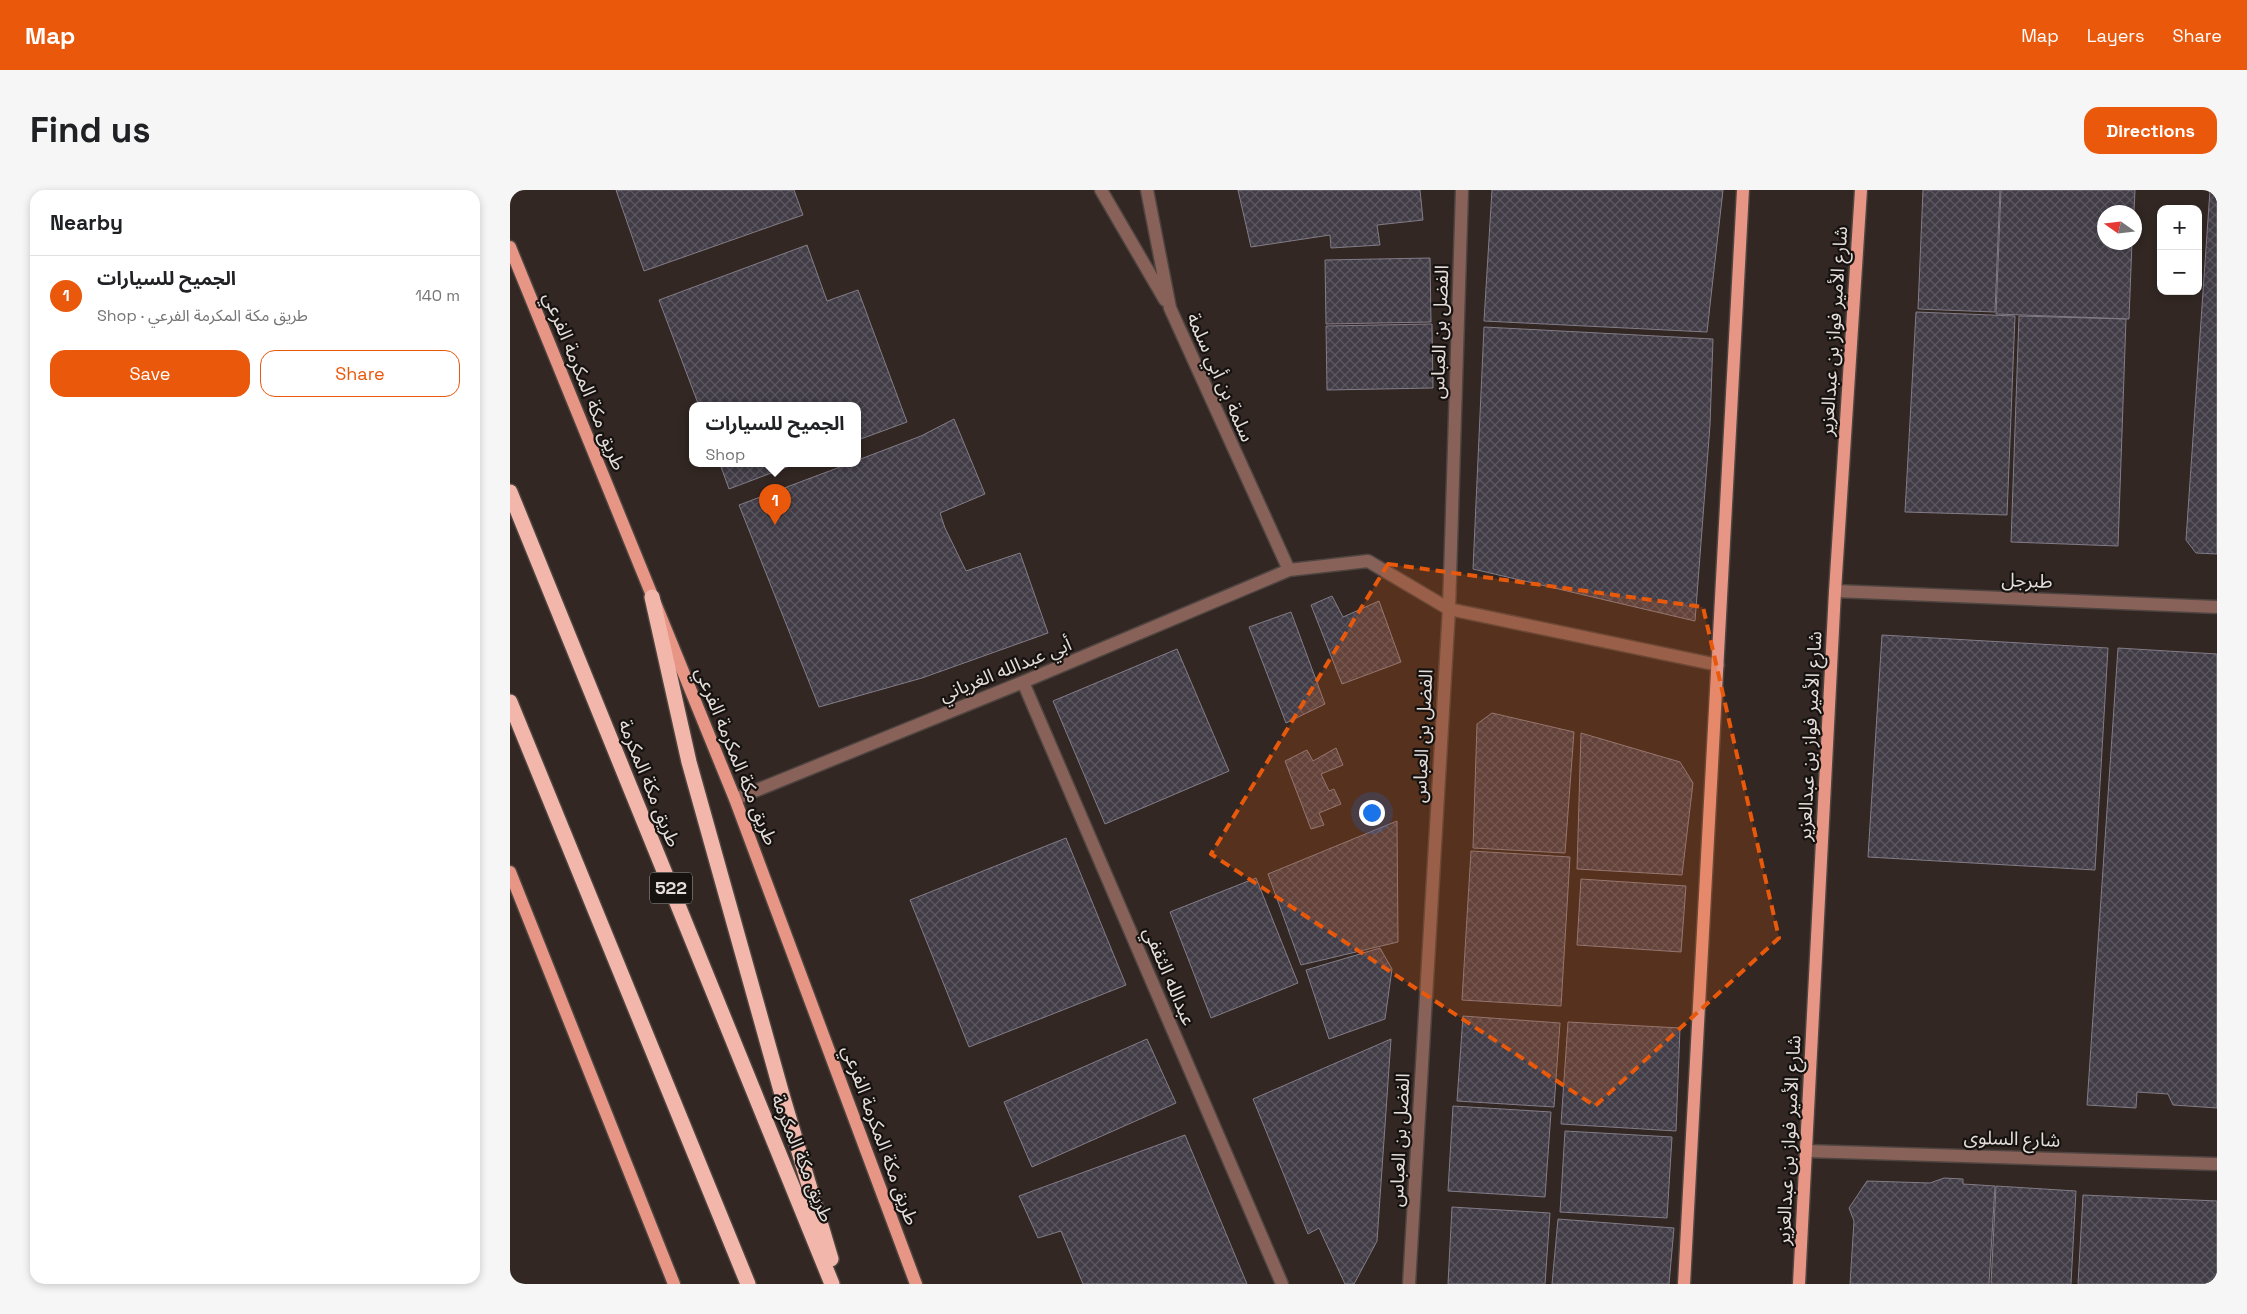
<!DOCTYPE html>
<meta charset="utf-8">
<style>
:root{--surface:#fff;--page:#f6f6f6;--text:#202124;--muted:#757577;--line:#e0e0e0;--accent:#ea580c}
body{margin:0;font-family:"Space Grotesk","Noto Sans Arabic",sans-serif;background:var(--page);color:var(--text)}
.controls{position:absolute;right:15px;top:15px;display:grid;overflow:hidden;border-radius:10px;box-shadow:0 2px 8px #0003}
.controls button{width:45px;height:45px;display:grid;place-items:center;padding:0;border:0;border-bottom:1px solid var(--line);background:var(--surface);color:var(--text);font:25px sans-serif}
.compass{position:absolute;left:1587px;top:15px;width:45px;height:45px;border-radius:50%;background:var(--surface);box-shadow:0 2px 8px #0003;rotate:284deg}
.you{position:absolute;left:861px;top:622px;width:18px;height:18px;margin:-12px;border:4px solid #fff;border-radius:50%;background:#1a73e8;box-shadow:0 0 0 8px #1a73e833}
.badge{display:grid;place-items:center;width:32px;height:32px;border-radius:50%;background:var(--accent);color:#fff;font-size:16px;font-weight:700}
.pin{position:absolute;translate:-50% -41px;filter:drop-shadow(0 1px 2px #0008)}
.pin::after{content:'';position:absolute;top:26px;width:18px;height:15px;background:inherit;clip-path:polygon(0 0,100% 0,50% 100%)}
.popup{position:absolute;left:179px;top:212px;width:172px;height:65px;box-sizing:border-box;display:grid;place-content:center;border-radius:10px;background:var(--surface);filter:drop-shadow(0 1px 4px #0005);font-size:16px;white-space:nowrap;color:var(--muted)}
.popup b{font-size:19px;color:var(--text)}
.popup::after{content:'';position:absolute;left:50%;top:100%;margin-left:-10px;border:10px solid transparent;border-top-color:var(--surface)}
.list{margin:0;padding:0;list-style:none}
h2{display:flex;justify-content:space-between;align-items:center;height:65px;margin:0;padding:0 20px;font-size:21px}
h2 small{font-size:16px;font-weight:400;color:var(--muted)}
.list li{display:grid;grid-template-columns:32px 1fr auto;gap:15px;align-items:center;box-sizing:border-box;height:80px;padding:0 20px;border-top:1px solid var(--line)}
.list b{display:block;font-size:19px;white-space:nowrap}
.list p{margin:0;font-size:16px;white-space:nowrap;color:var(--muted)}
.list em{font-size:16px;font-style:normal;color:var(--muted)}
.actions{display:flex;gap:10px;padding:15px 20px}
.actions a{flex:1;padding:11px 0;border:1px solid var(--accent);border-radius:15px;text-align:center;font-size:18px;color:var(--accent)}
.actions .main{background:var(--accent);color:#fff}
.map{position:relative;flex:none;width:1707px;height:1094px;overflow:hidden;border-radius:15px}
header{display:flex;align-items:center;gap:30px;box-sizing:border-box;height:70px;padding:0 25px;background:var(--accent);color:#fff}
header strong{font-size:24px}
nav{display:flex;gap:28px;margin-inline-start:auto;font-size:18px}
.intro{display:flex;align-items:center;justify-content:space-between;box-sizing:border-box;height:120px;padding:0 30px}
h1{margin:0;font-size:35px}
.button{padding:12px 22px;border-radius:15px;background:var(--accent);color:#fff;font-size:18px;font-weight:700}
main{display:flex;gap:30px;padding:0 30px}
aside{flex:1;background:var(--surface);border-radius:15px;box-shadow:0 2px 8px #0003}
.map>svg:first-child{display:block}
.building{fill:url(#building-cross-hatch);stroke:#827c87}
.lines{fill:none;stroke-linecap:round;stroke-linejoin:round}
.minor-casing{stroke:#4e4440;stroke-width:15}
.major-casing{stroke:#4e4440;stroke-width:15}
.highway-casing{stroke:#4e4440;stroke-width:18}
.minor{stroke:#886158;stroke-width:12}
.major{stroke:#e79584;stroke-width:12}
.highway{stroke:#f2b7aa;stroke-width:15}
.marked{fill:#e8590c;fill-opacity:0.2;stroke:#e8590c;stroke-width:4;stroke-dasharray:10 6;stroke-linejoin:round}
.labels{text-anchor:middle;stroke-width:4.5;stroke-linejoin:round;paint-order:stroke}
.shield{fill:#161210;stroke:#a6a09d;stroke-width:1}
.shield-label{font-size:18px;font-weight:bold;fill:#e4ddda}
.street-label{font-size:19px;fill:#e4ddda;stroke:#161210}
</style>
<header>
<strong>Map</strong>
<nav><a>Map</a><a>Layers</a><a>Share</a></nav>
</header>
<div class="intro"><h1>Find us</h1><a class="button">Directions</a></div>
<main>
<aside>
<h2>Nearby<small></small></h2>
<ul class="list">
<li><span class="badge">1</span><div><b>الجميح للسيارات</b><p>Shop · طريق مكة المكرمة الفرعي</p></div><em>140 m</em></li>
</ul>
<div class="actions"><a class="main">Save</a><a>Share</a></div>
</aside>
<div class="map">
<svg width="1707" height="1094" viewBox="0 0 1707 1094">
<defs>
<pattern id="building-cross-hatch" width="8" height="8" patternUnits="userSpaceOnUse" patternTransform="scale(1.25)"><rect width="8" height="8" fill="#413c46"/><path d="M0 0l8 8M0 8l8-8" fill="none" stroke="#5c5860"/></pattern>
</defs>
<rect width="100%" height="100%" fill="#322723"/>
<path class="building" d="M 106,0 L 284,0 L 293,25 L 134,81 Z
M 728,0 L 910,0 L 913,30 L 867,35 L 870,55 L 821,58 L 820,45 L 741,57 Z
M 982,0 L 1213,0 L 1197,142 L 974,131 Z
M 1413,0 L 1490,0 L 1485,122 L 1408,119 Z
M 1491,0 L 1625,0 L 1624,22 L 1594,22 L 1594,52 L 1622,52 L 1619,129 L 1486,124 Z
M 1700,0 L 1707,0 L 1707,364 L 1686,363 L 1676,350 Z
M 297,55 L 317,111 L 348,100 L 397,232 L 348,250 L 348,216 L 189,216 L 149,110 Z
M 920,68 L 921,132 L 816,134 L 815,70 Z
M 1406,122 L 1505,126 L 1497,325 L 1395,322 Z
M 1509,126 L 1616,129 L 1608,356 L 1501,352 Z
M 922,134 L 923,198 L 817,200 L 816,136 Z
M 974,137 L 1203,149 L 1200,235 L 1185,431 L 963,379 Z
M 444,229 L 475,304 L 430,323 L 435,338 L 456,381 L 510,363 L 538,443 L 412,488 L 309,517 L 229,315 L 338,274 L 348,274 L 348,270 L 411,246 Z
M 210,274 L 285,274 L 219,299 Z
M 822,406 L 833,427 L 869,411 L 891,472 L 832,494 L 801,415 Z
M 781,422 L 815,514 L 776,533 L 739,437 Z
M 1372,445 L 1598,458 L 1585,680 L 1358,667 Z
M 1608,458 L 1707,464 L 1707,918 L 1663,915 L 1658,904 L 1627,902 L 1626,918 L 1577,915 Z
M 667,459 L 719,581 L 595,634 L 543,511 Z
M 982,523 L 1064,542 L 1055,663 L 963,658 L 967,534 Z
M 1071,543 L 1170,572 L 1183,593 L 1172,685 L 1067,679 Z
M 826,558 L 833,575 L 811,584 L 819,601 L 824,599 L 831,614 L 809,623 L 814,635 L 801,639 L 775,571 L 797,560 L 803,571 Z
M 887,631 L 888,752 L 791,775 L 758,684 Z
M 556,648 L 616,795 L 459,857 L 400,710 Z
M 961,661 L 1060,667 L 1051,816 L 952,810 Z
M 746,688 L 788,793 L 701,828 L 660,722 Z
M 1071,689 L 1176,696 L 1171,762 L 1067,755 Z
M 870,758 L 882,779 L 875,829 L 819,849 L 796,780 Z
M 953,826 L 1050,833 L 1044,917 L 947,911 Z
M 1058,832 L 1170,838 L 1166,941 L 1051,934 Z
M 637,849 L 666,913 L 522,977 L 494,912 Z
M 881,849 L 867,1051 L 844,1094 L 835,1094 L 809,1038 L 798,1044 L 743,909 Z
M 943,916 L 1041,922 L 1035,1007 L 938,1001 Z
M 1055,941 L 1162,947 L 1157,1028 L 1050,1022 Z
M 675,945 L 737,1094 L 573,1094 L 551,1041 L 528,1048 L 509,1006 Z
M 1434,988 L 1453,989 L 1453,994 L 1485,996 L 1479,1094 L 1340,1094 L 1344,1031 L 1339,1018 L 1357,991 L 1420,993 Z
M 1486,996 L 1566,1001 L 1561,1094 L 1481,1094 Z
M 1573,1005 L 1707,1011 L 1707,1094 L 1568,1094 Z
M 942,1017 L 1040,1023 L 1035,1094 L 938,1094 Z
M 1048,1029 L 1164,1038 L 1159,1094 L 1042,1094 Z"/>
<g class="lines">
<g class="minor-casing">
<path id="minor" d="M 591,0 L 655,110
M 637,0 L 660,118 L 779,380
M 1325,401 L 1707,417
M 513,492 L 772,1094
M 225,609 L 513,492 L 779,380 L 858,371 L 939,419 L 1208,475
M 1296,961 L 1707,974
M 899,1094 L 939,419 L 952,0"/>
</g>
<g class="major-casing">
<path id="major" d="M 0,57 L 225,609 L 406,1094
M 0,682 L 164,1094
M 1174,1094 L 1233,0
M 1289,1094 L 1325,401 L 1351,0"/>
</g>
<g class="highway-casing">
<path id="highway" d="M 0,302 L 322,1094
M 142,407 L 179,572 L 273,908 L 321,1069
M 0,512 L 238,1094"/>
</g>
<use href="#minor" class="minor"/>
<use href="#major" class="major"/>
<use href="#highway" class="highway"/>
</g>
<path class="marked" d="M 878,374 L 1193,417 L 1269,748 L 1085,916 L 701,664 Z"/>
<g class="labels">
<rect class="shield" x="140" y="682.5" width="42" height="31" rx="4"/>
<g class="shield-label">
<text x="161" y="704">522</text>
</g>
<g class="street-label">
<text transform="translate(1323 141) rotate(-86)" y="7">شارع الأمير فواز بن عبدالعزير</text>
<text transform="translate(929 142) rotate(-88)" y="7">الفضل بن العباس</text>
<text transform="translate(711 187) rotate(66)" y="7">سلمة بن أبي سلمة</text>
<text transform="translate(75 191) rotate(68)" y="7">طريق مكة المكرمة الفرعي</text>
<text transform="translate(1517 390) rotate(2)" y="7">طبرجل</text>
<text transform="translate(495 479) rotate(-22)" y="7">أبي عبدالله الغرياني</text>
<text transform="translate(912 546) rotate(-87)" y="7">الفضل بن العباس</text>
<text transform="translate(1299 546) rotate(-87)" y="7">شارع الأمير فواز بن عبدالعزير</text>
<text transform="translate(227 566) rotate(68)" y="7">طريق مكة المكرمة الفرعي</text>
<text transform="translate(140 593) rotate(68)" y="7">طريق مكة المكرمة</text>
<text transform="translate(660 786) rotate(67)" y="7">عبدالله الثقفي</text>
<text transform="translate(371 945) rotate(70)" y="7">طريق مكة المكرمة الفرعي</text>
<text transform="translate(1502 948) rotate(2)" y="7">شارع السلوى</text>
<text transform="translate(889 950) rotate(-87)" y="7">الفضل بن العباس</text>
<text transform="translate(1278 950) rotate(-87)" y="7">شارع الأمير فواز بن عبدالعزير</text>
<text transform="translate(293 968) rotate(68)" y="7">طريق مكة المكرمة</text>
</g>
</g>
</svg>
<div class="controls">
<button>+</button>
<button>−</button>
</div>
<svg class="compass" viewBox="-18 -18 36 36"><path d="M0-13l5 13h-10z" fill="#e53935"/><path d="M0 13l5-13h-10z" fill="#757577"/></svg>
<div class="you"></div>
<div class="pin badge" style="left:265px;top:335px">1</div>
<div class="popup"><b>الجميح للسيارات</b>Shop</div>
</div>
</main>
